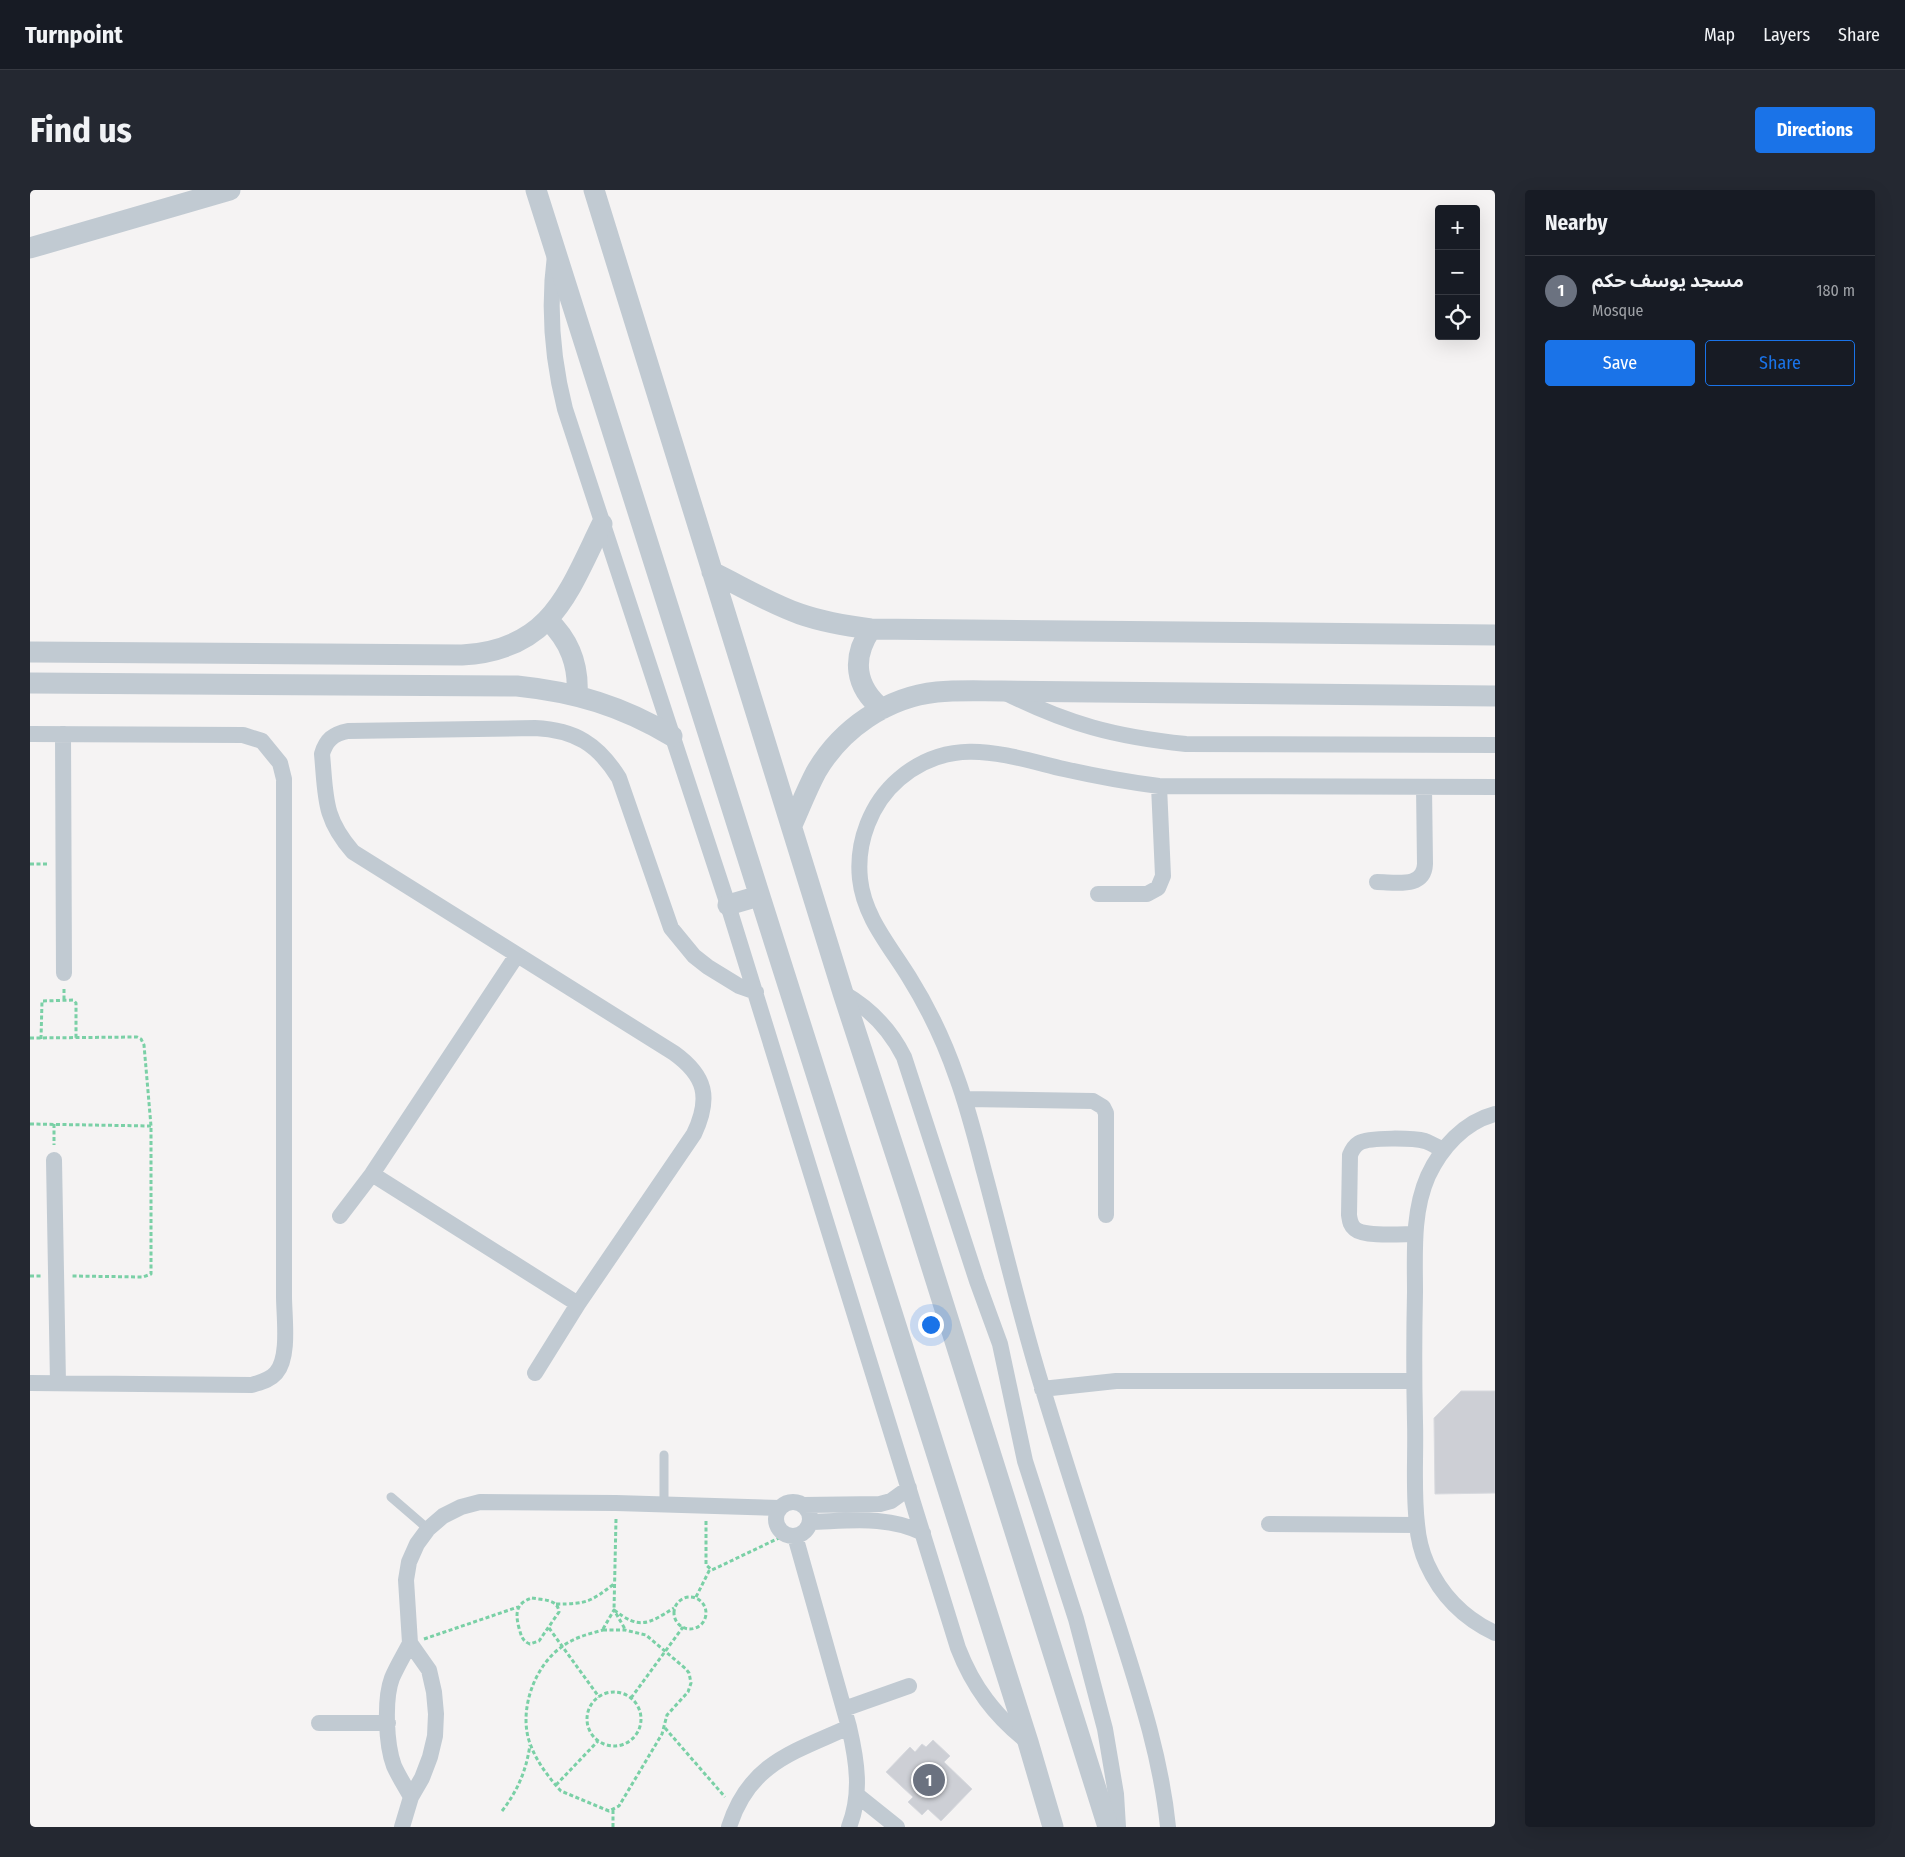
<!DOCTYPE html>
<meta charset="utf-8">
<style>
:root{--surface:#171b24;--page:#242831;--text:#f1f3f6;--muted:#9ea1a6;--line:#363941;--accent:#1a73e8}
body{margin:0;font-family:"Fira Sans Condensed","Noto Sans Arabic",sans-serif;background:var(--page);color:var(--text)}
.controls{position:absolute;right:15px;top:15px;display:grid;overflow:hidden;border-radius:5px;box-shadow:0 5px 20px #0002}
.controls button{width:45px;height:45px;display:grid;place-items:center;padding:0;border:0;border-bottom:1px solid var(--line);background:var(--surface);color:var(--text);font:25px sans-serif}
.you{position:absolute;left:900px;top:1134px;width:18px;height:18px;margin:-12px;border:4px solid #fff;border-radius:50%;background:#1a73e8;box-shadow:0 0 0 8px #1a73e833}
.badge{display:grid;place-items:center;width:32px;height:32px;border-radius:50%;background:var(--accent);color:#fff;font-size:16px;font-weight:700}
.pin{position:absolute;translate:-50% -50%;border:2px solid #fff;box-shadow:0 1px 5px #0006}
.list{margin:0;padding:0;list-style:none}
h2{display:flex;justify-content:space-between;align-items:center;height:65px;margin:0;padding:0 20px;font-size:21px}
h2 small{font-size:16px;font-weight:400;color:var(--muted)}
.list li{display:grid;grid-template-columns:32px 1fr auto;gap:15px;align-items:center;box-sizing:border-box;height:70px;padding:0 20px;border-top:1px solid var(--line)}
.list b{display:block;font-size:19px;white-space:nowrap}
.list p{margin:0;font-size:16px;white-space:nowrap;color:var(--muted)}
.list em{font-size:16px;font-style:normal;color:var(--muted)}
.actions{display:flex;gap:10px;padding:15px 20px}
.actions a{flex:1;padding:11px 0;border:1px solid var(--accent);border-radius:5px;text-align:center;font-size:18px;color:var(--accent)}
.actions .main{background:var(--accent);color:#fff}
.icon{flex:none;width:28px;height:28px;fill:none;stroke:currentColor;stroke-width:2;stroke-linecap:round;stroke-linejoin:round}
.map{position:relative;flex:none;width:1465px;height:1637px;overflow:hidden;border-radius:5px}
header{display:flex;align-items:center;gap:30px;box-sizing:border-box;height:70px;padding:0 25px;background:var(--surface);border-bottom:1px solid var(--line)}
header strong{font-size:24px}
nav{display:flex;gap:28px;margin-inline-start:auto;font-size:18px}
.intro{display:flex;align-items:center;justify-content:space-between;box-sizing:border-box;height:120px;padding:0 30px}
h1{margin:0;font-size:35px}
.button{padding:12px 22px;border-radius:5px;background:var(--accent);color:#fff;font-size:18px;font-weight:700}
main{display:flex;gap:30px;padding:0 30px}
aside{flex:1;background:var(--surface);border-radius:5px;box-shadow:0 5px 20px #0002}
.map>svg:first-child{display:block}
.building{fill:#cdcfd5;stroke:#d7d9de}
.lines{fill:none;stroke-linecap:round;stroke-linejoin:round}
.path{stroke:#7ad0a6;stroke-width:3;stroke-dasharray:4 2.5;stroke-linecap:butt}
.service{stroke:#c1cad2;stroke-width:9}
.minor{stroke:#c1cad2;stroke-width:16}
.tertiary{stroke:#c1cad2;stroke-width:21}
</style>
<header>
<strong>Turnpoint</strong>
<nav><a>Map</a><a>Layers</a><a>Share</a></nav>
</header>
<div class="intro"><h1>Find us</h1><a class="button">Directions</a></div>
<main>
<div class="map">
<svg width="1465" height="1637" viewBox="0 0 1465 1637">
<rect width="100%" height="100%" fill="#f5f3f3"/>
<path class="building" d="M 1431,1201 L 1465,1201 L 1465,1303 L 1405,1304 L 1404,1228 Z
M 903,1550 L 920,1566 L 914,1572 L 942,1599 L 911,1631 L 898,1619 L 892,1625 L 878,1612 L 883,1607 L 856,1582 L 880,1557 L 885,1562 L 892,1554 L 896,1557 Z"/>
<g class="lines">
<path class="path" d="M 0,674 L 19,674
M 34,799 L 34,810
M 0,848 L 107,847 L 111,849 L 114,855 L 121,936 L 121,1084 L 113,1087 L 41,1086
M 11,849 L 12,811 L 43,810 L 46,813 L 46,849
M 0,934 L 121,936
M 24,934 L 24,955
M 0,1086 L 12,1086
M 586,1329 L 584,1420 C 610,1440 618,1434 644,1418
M 676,1331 L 676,1375 L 682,1380 L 749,1348
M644 1423a16 16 0 1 1 32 0a16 16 0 1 1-32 0Z
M 666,1407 L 680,1379
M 502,1408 C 513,1410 528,1409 529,1422 L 509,1451 L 500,1454 C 492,1451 491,1445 489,1438 C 485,1423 486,1413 502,1408 Z
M 526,1414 C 557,1414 560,1412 584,1394
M 519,1438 L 569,1507
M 573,1439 L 584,1420 L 595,1439
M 573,1440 L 595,1440 L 616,1445 L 656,1479 L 659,1483 L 661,1493 L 658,1502 L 637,1525 L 632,1544 L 589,1616 L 579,1621 L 531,1601 C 519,1588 507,1572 501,1556 C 487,1523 504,1475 533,1456 C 545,1447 559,1444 573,1440 Z
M 394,1449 L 488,1417
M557 1529a27 27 0 1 1 54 0a27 27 0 1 1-54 0Z
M 601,1508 L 653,1437
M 635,1538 L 695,1607
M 526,1595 L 568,1551
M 583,1620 L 583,1637
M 472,1621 C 488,1600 496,1581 500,1555"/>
<path class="service" d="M 634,1265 L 634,1314
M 361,1307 L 398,1339"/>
<path class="minor" d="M 525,65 C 518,118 522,168 535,219 L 698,715 L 928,1458 C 943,1497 965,1526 998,1552
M 974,502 C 1037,534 1086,547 1156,554 L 1465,555
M 0,544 L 213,545 L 232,551 L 250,573 L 254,589 L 254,1106 C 254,1127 260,1167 246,1183 C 240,1190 231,1192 222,1195 L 0,1193
M 33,544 L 34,783
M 1347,692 C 1365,692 1394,699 1395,674 L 1394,597
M 1068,704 L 1117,704 L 1128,698 L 1133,686 L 1129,596
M 813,803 C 841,819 860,839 874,867 L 947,1091 L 970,1154 L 995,1271 L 1046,1429 L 1075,1539 L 1086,1604 L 1088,1637
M 935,909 L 1063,911 L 1073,917 L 1076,923 L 1076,1025
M 1465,924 C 1434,932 1411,958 1398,986 C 1382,1022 1385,1064 1385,1102 C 1384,1146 1384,1188 1385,1232 C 1386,1265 1383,1300 1387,1334 C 1388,1346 1392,1363 1397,1374 C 1411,1405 1435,1429 1465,1443
M 24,970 L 28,1193
M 342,984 L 548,1114
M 310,1026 L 342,984 L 487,765
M 1385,1044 C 1372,1044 1334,1047 1325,1039 C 1320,1035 1320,1031 1319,1025 L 1320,965 C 1322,960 1324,956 1329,953 C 1339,947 1384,948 1395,951 C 1401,953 1407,957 1413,960
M 505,1183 L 548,1114 L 664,944 C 681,908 676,886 644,863 L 323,662 C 293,628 296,607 292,564 C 296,550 303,544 318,541 L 505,538 C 545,540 568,554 589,588 L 641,738 L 664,766 L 678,777 L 709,796 L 726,802
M 1012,1199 L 1086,1191 L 1384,1191
M746 1329a17 17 0 1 1 34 0a17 17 0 1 1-34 0Z
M 773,1315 L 850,1314 L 861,1311 L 879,1298
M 780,1332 C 818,1331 858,1325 893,1343
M 1239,1334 L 1387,1335
M 765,1346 L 819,1537 C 827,1571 832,1604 819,1637
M 380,1453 C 374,1465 367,1476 362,1488 C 354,1509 356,1555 364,1576 C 369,1587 375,1596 381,1607
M 814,1519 L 879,1496
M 289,1533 L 358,1533
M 827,1605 L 867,1637
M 372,1637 L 381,1607 L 392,1588 L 400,1567 L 405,1546 L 406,1524 L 404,1502 L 399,1480 L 380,1453 L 376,1390 L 379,1372 L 387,1354 L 398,1339 L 413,1326 L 431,1317 L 450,1312 L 586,1313 L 750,1318
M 699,1637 C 719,1573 764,1562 819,1537
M 1138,1637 C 1131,1567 1109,1501 1088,1435 C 1063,1358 1038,1281 1014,1203 C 991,1130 974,1055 954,981 C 946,950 938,918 927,888 C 915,853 899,819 879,787 C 860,756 834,727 830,689 C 826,652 841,613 869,589 C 921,544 975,565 1034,579 C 1065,586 1097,592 1129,596 L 1465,597"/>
<path class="tertiary" d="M 506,0 L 998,1552 L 1023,1637
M 564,0 L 813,803 L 880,1008 L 1078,1637
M 0,58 L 200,0
M 682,382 C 711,396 739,413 770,424 C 793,432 817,436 841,439 L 1465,445
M 518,430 C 540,451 549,475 547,505
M 841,439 C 821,468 825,497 852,519
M 0,462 L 432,465 C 521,460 538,403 572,334
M 0,493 L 487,496 C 545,502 592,516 642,546
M 762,635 C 770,617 777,599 786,582 C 811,539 857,507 907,502 C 928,500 950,501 972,501 L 1465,506
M 698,715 L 729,706"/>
</g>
</svg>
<div class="controls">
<button>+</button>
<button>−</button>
<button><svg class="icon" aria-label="locate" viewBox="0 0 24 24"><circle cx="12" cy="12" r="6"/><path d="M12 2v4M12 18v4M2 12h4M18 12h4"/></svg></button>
</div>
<div class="you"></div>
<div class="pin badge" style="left:899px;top:1590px;background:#6b7280">1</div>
</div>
<aside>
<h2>Nearby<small></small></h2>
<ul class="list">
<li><span class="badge" style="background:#6b7280">1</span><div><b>مسجد يوسف حكم</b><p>Mosque</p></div><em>180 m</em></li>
</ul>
<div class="actions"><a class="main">Save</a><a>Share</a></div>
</aside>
</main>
